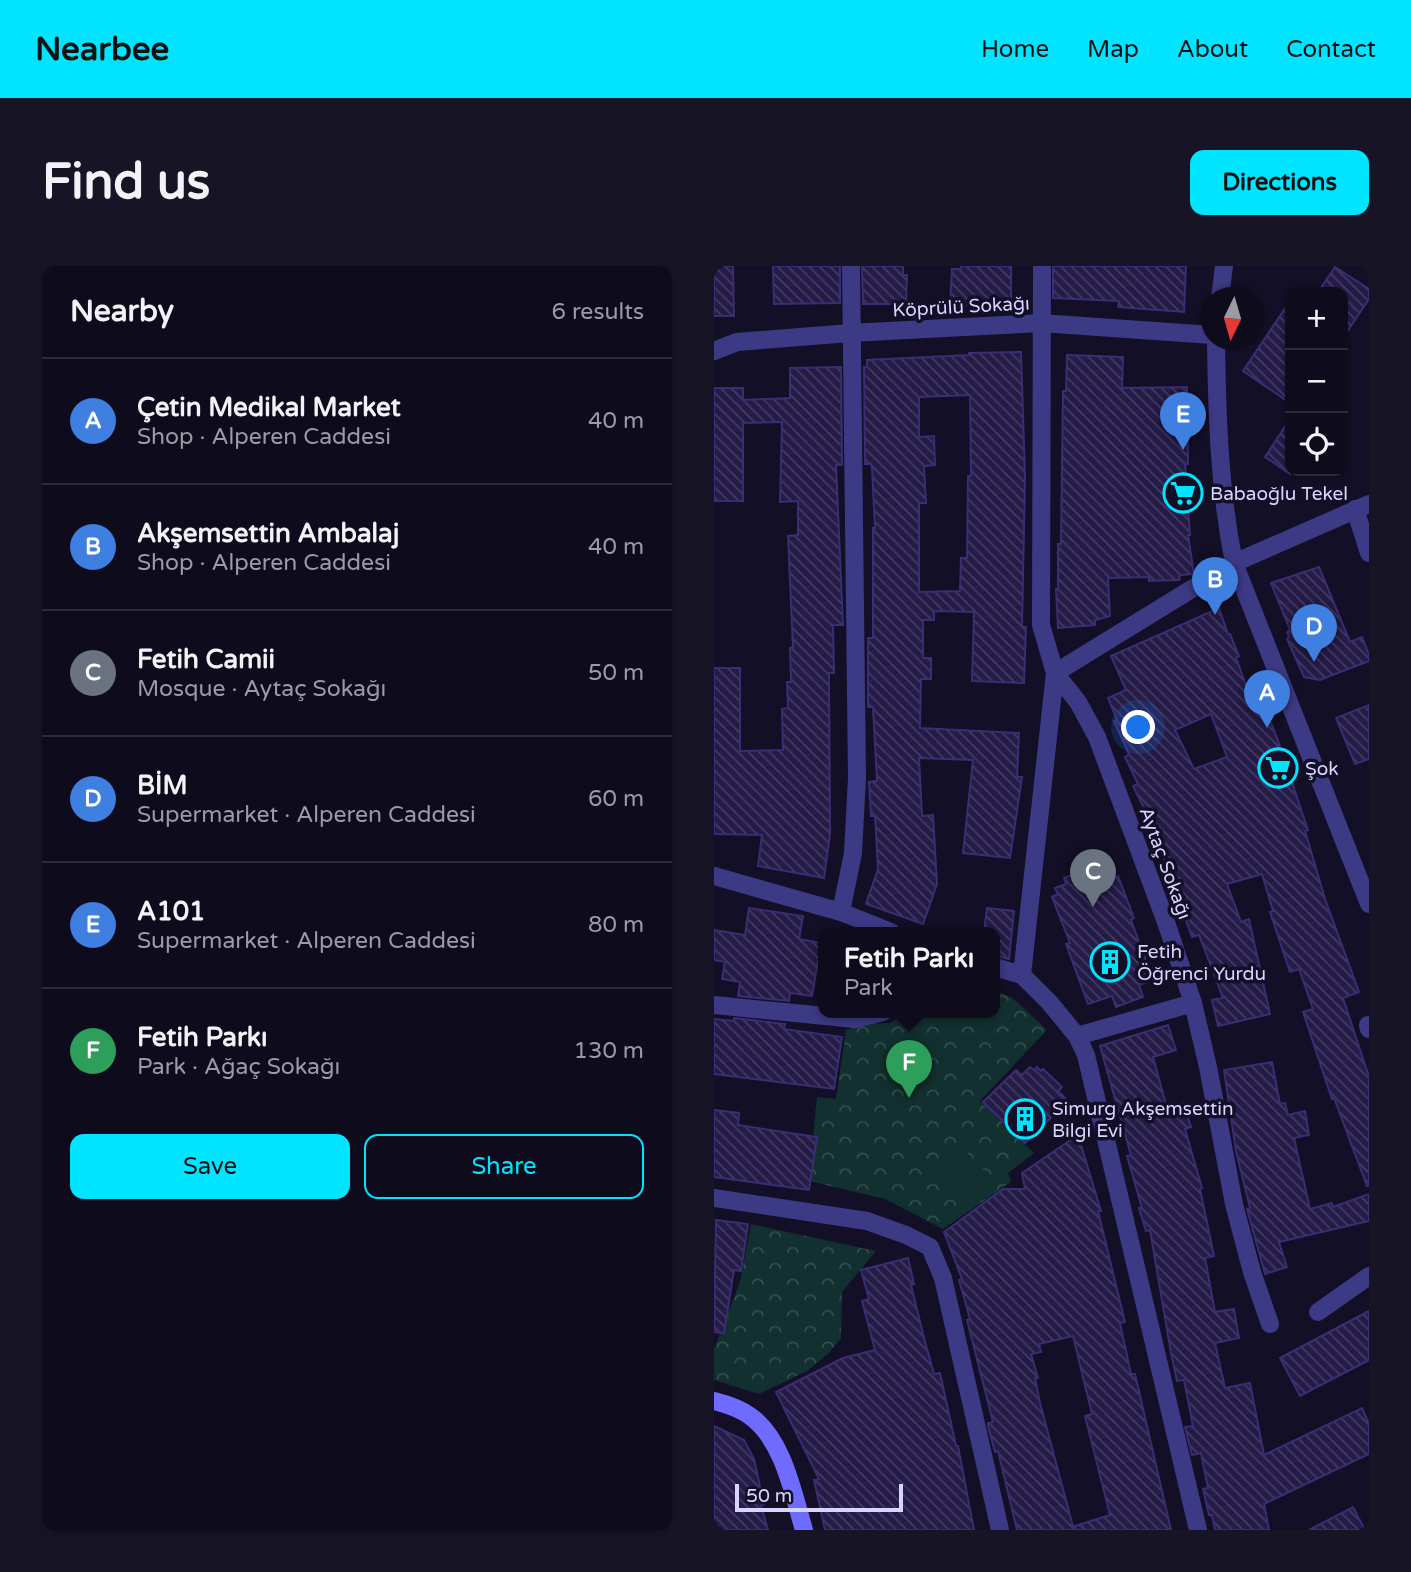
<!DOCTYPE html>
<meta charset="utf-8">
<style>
:root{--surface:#0e0b1c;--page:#171425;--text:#f1f3f6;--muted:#9b9ba3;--line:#2e2b3b;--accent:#00e5ff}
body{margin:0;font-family:"Varela Round",sans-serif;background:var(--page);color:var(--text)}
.controls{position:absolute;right:21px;top:21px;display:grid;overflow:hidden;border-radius:14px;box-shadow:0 2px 5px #0004}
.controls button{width:63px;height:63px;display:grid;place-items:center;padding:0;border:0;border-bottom:2px solid var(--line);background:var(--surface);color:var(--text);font:35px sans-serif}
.compass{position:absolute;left:487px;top:21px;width:63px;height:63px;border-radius:50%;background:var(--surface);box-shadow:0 2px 5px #0004;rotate:185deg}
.scale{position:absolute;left:21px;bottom:18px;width:168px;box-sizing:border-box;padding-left:7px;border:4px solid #d9d4ff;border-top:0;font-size:19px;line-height:24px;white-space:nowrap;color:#d9d4ff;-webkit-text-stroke:5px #130f26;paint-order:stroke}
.you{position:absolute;left:425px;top:462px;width:24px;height:24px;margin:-18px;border:5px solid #fff;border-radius:50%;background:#1a73e8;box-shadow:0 0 0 10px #1a73e833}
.badge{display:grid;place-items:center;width:46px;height:46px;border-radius:50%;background:var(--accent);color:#fff;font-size:23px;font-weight:700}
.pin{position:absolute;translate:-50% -58px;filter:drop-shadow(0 2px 4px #0008)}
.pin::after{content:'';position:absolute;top:37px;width:24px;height:21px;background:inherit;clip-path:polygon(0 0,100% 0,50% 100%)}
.popup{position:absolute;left:104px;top:661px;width:182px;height:91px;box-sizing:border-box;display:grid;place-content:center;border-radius:14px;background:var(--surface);filter:drop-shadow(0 2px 5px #0005);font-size:23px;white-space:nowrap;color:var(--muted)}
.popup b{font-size:26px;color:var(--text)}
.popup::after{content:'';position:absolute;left:50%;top:100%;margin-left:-14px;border:14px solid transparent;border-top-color:var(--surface)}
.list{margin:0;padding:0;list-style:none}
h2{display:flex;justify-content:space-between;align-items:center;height:91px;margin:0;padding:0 28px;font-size:30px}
h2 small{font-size:23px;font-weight:400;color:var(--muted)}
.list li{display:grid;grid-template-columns:46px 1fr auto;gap:21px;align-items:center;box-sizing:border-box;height:126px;padding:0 28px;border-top:2px solid var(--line)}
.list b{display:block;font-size:26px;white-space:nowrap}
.list p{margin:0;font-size:23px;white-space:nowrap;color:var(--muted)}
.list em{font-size:23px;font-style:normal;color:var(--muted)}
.actions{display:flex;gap:14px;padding:21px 28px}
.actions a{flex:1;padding:16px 0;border:2px solid var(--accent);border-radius:14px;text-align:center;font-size:24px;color:var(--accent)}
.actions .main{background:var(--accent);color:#111}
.icon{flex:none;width:38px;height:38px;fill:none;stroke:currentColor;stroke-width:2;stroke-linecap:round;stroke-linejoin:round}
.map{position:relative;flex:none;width:655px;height:1264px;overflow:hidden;border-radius:14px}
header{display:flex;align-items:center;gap:42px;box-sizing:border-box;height:98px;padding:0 35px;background:var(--accent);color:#111}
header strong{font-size:33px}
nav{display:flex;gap:38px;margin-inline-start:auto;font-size:24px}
.intro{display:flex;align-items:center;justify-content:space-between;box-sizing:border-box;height:168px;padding:0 42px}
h1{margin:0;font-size:49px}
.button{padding:18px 32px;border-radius:14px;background:var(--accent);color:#111;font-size:24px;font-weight:700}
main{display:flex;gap:42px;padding:0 42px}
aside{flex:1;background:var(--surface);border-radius:14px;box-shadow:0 2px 5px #0004}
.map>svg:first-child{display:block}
.park{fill:url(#park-crowns)}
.pitch{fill:#12302f}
.building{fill:url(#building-back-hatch);stroke:#3b2d73;stroke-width:2;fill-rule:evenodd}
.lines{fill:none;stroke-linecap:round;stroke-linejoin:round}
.minor{stroke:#3d3a85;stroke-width:18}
.tertiary{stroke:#3d3a85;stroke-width:18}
.secondary{stroke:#6f6bff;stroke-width:18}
.labels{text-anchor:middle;stroke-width:7;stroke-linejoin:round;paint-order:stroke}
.street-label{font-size:19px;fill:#d9d4ff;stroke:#130f26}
.poi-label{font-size:19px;fill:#d9d4ff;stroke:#130f26;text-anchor:start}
</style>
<header>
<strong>Nearbee</strong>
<nav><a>Home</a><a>Map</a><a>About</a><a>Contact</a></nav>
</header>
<div class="intro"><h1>Find us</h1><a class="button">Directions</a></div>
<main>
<aside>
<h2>Nearby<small>6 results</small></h2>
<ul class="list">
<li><span class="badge" style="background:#3f7fe0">A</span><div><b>Çetin Medikal Market</b><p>Shop · Alperen Caddesi</p></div><em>40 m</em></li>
<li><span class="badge" style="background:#3f7fe0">B</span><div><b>Akşemsettin Ambalaj</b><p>Shop · Alperen Caddesi</p></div><em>40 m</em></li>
<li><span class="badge" style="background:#6b7280">C</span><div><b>Fetih Camii</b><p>Mosque · Aytaç Sokağı</p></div><em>50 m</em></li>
<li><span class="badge" style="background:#3f7fe0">D</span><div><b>BİM</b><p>Supermarket · Alperen Caddesi</p></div><em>60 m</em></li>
<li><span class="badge" style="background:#3f7fe0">E</span><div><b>A101</b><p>Supermarket · Alperen Caddesi</p></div><em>80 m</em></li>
<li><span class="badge" style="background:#2e9e5b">F</span><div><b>Fetih Parkı</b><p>Park · Ağaç Sokağı</p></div><em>130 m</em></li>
</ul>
<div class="actions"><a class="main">Save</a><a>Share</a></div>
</aside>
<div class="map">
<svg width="655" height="1264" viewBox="0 0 655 1264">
<defs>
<pattern id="park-crowns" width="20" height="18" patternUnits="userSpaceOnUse" patternTransform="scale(1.75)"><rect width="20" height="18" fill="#12302f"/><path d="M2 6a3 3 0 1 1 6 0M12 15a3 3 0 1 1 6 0" fill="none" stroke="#344d4e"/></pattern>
<pattern id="building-back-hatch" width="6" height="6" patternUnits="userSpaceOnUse" patternTransform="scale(1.75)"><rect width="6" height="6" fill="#241b47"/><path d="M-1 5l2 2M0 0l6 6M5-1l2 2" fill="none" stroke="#433b63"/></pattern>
</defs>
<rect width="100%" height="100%" fill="#130f26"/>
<path class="park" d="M 281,724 L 300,733 L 333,764 L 266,835 L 320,887 L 294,907 L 297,916 L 229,963 L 171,933 L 95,915 L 103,831 L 122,833 L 132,764 L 147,758 L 176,757 L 194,746 L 281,746 Z
M 37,958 L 162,985 L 128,1026 L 127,1072 L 114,1088 L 93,1105 L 45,1128 L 0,1114 L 0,1083 L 26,1016 Z"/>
<path class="pitch" d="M 243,876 L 278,913 L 249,941 L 213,905 Z"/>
<path class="building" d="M 0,0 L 19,0 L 20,50 L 0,50 Z
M 59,0 L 126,0 L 126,37 L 60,38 Z
M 148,0 L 189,0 L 189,9 L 193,9 L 192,38 L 149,38 Z
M 247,0 L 297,0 L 297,41 L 236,39 L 238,3 L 247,3 Z
M 339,0 L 472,0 L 470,46 L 404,41 L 405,35 L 339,32 Z
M 621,1 L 655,23 L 655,33 L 629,72 L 629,26 L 604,26 Z
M 576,35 L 576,137 L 529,105 Z
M 307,86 L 311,211 L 308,361 L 312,361 L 310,417 L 258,415 L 260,346 L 220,345 L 220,354 L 209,354 L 209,392 L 217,392 L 217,413 L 207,413 L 206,462 L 305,467 L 303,511 L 308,511 L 296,592 L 249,587 L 259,494 L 205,492 L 208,550 L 219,549 L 223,618 L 209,658 L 152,638 L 164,603 L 161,550 L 157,550 L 155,516 L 163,515 L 159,441 L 154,441 L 154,372 L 159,372 L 159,262 L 161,262 L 158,202 L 157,198 L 151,198 L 150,101 L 153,101 L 153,94 L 255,89 L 255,87 ZM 256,129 L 257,210 L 254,210 L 253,292 L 247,292 L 246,325 L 205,326 L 205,237 L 212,237 L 210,200 L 221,199 L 220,170 L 205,171 L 205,131 Z
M 353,89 L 409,91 L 408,122 L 473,121 L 474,198 L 471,198 L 476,269 L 474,269 L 480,308 L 466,309 L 465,314 L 435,315 L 435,311 L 394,312 L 396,350 L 381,354 L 381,359 L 344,362 L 342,323 L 344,323 L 344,278 L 347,278 L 349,125 L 352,125 Z
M 127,101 L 128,199 L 122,199 L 129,359 L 119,359 L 120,407 L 115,407 L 116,568 L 110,612 L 44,600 L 48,569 L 0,568 L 0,402 L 26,402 L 26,485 L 69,484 L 68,443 L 74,442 L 73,416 L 77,416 L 76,382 L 79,381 L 74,270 L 84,269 L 84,235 L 66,236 L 68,156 L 29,157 L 29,235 L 0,235 L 0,122 L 29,122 L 29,134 L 76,132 L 76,102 Z
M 576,153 L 576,208 L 551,191 Z
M 605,301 L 636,376 L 648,371 L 655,389 L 655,395 L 606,414 L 590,411 L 573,373 L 575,370 L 573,366 L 576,364 L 557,317 Z
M 505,342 L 514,368 L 516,368 L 525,390 L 522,392 L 543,449 L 553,446 L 563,472 L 594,564 L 591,565 L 611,633 L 645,726 L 629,732 L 655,811 L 655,920 L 653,920 L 620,832 L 618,833 L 589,746 L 599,743 L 585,703 L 576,706 L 556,646 L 559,645 L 548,608 L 513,618 L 527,656 L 535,653 L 556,748 L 504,760 L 498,734 L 509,732 L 485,669 L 478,671 L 449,590 L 448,591 L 435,564 L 440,562 L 419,520 L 424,518 L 411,491 L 415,488 L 400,455 L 403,454 L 394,432 L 412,424 L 397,390 ZM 497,448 L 513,491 L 480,503 L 461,464 Z
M 655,439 L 655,493 L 641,498 L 622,452 Z
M 384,599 L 387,606 L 395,603 L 399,613 L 404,610 L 420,652 L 417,654 L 439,714 L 425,719 L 429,731 L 402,741 L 398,730 L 374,738 L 352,678 L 356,677 L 338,631 L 344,628 L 341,622 L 352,618 L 350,612 Z
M 35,642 L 89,650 L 85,673 L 107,677 L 98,730 L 76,727 L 75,735 L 24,730 L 26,716 L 8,713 L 11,696 L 0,694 L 0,664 L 31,669 Z
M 273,642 L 300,645 L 295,693 L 281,690 L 281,666 L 270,666 Z
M 20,752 L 71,758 L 70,763 L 128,771 L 120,823 L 0,808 L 0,753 L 20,755 Z
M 454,759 L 462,784 L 439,791 L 453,842 L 469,837 L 477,861 L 471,863 L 488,922 L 486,923 L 500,990 L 491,992 L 501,1046 L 520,1043 L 525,1072 L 501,1077 L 511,1122 L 536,1117 L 550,1189 L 648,1142 L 655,1158 L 655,1188 L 550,1238 L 555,1264 L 501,1264 L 498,1249 L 495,1249 L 489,1223 L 494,1222 L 487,1187 L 478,1189 L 471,1161 L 479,1160 L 470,1114 L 463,1115 L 457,1087 L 436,964 L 432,965 L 425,942 L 428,942 L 413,890 L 417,889 L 386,780 Z
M 558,796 L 566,838 L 571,837 L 574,849 L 591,845 L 595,869 L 580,872 L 596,943 L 618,937 L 619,941 L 655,928 L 655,955 L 565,976 L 573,1001 L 551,1008 L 533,943 L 536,942 L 522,885 L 510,804 Z
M 316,801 L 320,804 L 323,801 L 327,805 L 329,803 L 348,821 L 344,825 L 354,835 L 311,877 L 269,836 L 302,804 L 308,809 Z
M 0,844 L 25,847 L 24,859 L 103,871 L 95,924 L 0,911 Z
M 364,869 L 387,945 L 384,945 L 411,1056 L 406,1057 L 417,1108 L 421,1108 L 457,1264 L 361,1264 L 361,1260 L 396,1249 L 371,1150 L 378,1148 L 359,1070 L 325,1078 L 327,1086 L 317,1088 L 324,1112 L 321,1112 L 326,1137 L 360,1264 L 303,1264 L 284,1185 L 281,1186 L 274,1160 L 274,1157 L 279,1156 L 253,1054 L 256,1053 L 245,1014 L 248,1013 L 230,966 L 289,923 L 311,923 L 308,907 Z
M 2,954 L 34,958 L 27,1005 L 20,1004 L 10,1067 L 0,1066 Z
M 194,992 L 200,1018 L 197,1019 L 210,1072 L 220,1108 L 226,1107 L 242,1180 L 244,1180 L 260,1264 L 111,1264 L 100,1214 L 105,1213 L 62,1126 L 129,1092 L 161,1084 L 148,1035 L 155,1033 L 147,1004 Z
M 655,1045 L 655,1094 L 586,1130 L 566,1092 Z
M 0,1160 L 30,1174 L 40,1193 L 50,1238 L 47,1240 L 54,1264 L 0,1264 Z
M 639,1241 L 651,1264 L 595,1264 Z"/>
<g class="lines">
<path class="minor" d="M 0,85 L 23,76 L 136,67 L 327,57 L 498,69
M 641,243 L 655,287
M 0,610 L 127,646 L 177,666
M 127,646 L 139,587 L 143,512 L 137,0
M 281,701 L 308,709 L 336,737 L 363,770 L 372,789 L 484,1264
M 308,709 L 341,407 L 327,359 L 328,0
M 0,739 L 141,753 L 169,746
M 654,759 L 655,763
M 363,770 L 479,737
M 0,932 L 153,955 L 192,969 L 216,981 L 229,1012 L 286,1264
M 604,1046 L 655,1010
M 556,1058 L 538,1006 L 520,938 L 494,801 L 479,737 L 452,656 L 383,471 L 364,436 L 341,407 L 520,297 L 655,238"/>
<path class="tertiary" d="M 506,32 L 510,0
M 502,74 C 503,149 505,222 520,297 L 655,638"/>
<path class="secondary" d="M 0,1135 C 12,1138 25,1142 36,1150 C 69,1173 79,1227 90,1264"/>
</g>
<defs>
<g id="supermarket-ring" transform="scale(2.0125)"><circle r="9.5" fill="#130f26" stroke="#00e5ff" stroke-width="1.5"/><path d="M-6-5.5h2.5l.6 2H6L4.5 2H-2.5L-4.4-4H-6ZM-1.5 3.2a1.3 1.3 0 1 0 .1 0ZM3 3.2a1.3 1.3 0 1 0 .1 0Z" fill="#00e5ff"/></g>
<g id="building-ring" transform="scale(2.0125)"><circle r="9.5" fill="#130f26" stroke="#00e5ff" stroke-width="1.5"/><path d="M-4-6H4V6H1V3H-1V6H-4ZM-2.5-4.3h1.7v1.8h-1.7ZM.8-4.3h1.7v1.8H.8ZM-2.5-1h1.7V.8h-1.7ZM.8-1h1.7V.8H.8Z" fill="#00e5ff"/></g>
</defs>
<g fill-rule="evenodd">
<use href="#supermarket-ring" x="469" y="227"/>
<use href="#supermarket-ring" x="564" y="502"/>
<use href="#building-ring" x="396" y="696"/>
<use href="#building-ring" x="311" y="853"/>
</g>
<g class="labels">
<g class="street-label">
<text transform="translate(247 40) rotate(-3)" y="7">Köprülü Sokağı</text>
<text transform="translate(452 597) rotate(70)" y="7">Aytaç Sokağı</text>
</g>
<g class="poi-label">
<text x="496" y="234">Babaoğlu Tekel</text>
<text x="591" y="509">Şok</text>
<text x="423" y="692">Fetih<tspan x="423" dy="22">Öğrenci Yurdu</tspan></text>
<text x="338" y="849">Simurg Akşemsettin<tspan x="338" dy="22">Bilgi Evi</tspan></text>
</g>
</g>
</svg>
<div class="controls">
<button>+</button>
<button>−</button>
<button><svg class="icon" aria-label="locate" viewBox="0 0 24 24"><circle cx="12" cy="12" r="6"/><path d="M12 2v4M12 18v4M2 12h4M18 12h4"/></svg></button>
</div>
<svg class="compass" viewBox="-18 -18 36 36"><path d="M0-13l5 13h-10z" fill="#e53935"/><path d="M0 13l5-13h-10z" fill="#9b9ba3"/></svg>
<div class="scale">50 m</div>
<div class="you"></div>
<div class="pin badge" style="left:553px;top:462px;background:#3f7fe0">A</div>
<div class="pin badge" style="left:501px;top:349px;background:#3f7fe0">B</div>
<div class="pin badge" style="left:379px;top:641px;background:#6b7280">C</div>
<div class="pin badge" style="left:600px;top:396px;background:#3f7fe0">D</div>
<div class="pin badge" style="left:469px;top:184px;background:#3f7fe0">E</div>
<div class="pin badge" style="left:195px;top:832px;background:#2e9e5b">F</div>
<div class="popup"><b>Fetih Parkı</b>Park</div>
</div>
</main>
